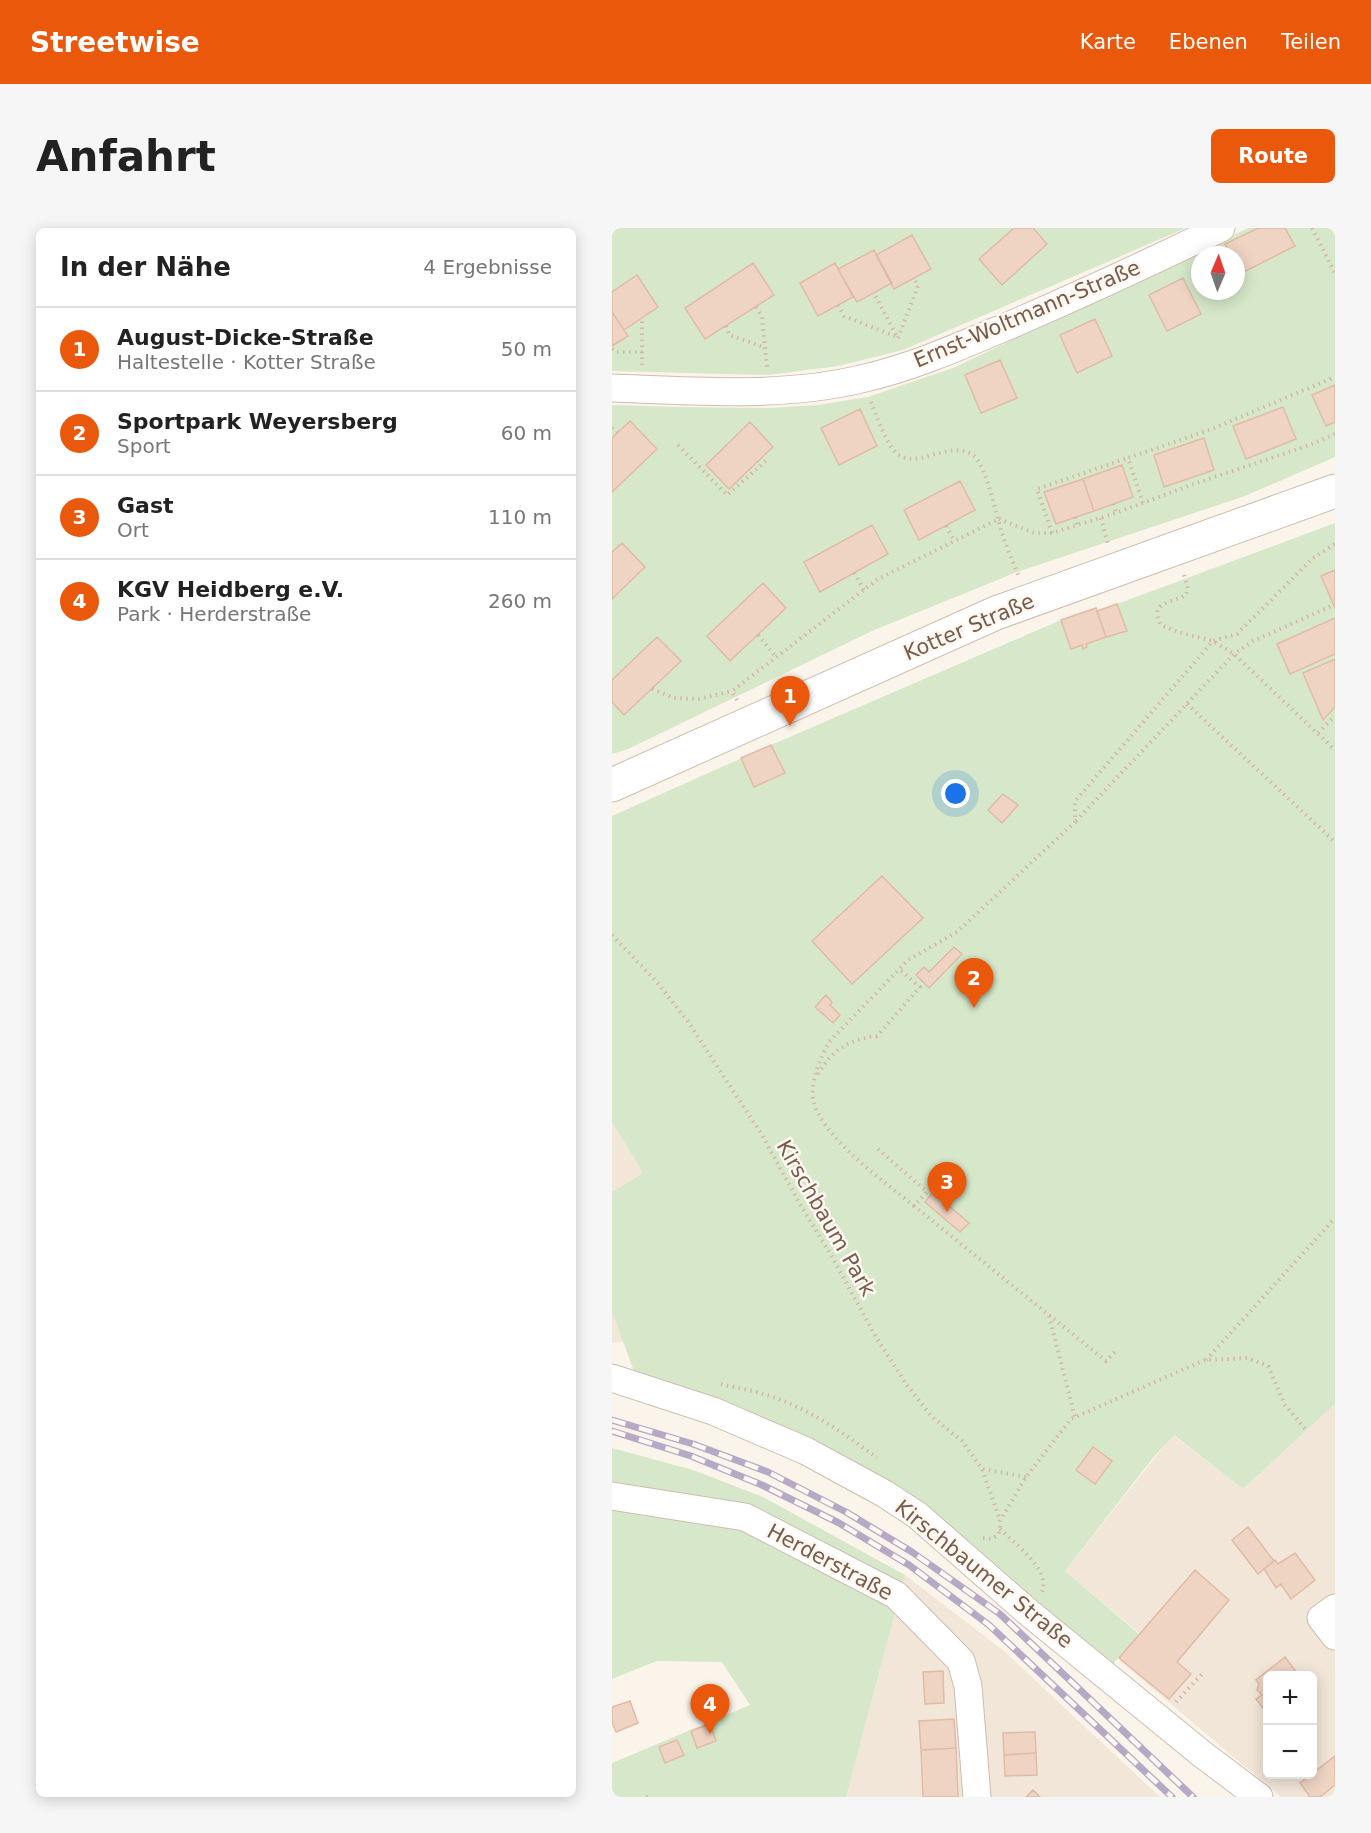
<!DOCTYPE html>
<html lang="de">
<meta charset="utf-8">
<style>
:root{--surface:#fff;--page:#f6f6f6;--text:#222;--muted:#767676;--line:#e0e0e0;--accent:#ea580c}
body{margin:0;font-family:"DejaVu Sans",sans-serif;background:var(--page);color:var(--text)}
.controls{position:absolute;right:18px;bottom:18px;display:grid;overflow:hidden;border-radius:9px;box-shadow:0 3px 15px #0003}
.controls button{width:54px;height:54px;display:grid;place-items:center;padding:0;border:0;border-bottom:2px solid var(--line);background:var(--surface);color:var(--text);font:30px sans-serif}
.compass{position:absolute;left:579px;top:18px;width:54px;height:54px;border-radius:50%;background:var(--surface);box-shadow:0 3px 15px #0003;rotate:2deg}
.you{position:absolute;left:344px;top:566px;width:21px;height:21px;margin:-15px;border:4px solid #fff;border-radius:50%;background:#1a73e8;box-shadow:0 0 0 9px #1a73e833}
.badge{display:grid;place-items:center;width:39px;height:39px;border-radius:50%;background:var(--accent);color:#fff;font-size:20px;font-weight:700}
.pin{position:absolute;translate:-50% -50px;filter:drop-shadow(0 2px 3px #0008)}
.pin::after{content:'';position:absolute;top:32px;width:21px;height:18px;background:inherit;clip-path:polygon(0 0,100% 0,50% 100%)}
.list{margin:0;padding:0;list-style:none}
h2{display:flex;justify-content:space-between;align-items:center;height:78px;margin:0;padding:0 24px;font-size:26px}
h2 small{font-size:20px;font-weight:400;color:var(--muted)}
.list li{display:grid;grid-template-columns:39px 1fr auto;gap:18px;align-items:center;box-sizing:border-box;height:84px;padding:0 24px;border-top:2px solid var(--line)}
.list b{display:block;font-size:22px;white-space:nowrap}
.list p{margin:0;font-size:20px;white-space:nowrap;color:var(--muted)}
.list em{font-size:20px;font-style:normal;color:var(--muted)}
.map{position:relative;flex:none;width:723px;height:1569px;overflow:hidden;border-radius:9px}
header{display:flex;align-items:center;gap:36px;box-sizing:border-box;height:84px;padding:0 30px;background:var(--accent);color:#fff}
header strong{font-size:28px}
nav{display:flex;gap:33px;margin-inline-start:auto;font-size:21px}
.intro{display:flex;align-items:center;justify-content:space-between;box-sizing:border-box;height:144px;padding:0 36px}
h1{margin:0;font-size:42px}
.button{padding:15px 27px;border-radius:9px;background:var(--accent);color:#fff;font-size:21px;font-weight:700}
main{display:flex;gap:36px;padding:0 36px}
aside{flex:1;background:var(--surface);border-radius:9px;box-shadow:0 3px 15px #0003}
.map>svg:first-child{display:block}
.residential{fill:#f2e6d9;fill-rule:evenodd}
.green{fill:#d6e8c9;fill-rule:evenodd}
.building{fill:#efd4c4;stroke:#e0bba5;stroke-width:1.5}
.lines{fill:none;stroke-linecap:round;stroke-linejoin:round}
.street-casing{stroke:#cdbdb0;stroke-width:29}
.secondary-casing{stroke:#cfbdae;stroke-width:35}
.path{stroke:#d4b7a6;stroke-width:4;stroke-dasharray:1.5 4.5;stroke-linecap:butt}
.street{stroke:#fff;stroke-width:27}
.secondary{stroke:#fff;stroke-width:33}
.rail-casing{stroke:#b7a8c5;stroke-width:7}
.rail{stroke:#fef8f0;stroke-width:4.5;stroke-dasharray:14;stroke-linecap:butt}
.labels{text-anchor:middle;stroke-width:5;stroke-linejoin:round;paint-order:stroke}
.street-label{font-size:21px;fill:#755c4f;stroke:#fef8f0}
</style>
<header>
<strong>Streetwise</strong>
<nav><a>Karte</a><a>Ebenen</a><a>Teilen</a></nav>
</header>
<div class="intro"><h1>Anfahrt</h1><a class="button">Route</a></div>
<main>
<aside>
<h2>In der Nähe<small>4 Ergebnisse</small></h2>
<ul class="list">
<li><span class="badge">1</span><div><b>August-Dicke-Straße</b><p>Haltestelle · Kotter Straße</p></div><em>50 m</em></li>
<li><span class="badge">2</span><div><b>Sportpark Weyersberg</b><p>Sport</p></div><em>60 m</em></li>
<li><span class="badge">3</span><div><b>Gast</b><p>Ort</p></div><em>110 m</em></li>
<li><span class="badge">4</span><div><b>KGV Heidberg e.V.</b><p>Park · Herderstraße</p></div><em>260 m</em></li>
</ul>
</aside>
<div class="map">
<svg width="723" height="1569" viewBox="0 0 723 1569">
<rect width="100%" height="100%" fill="#fbf4ea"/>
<path class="residential" d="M 0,894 L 31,945 L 0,964 Z
M 0,1084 L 11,1113 L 0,1115 Z
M 723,1176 L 723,1569 L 669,1569 L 508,1433 L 528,1406 L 453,1343 L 561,1207 L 631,1261 ZM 656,1448 L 700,1448 L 700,1546 L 656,1546 Z
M 293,1347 L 392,1423 L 548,1569 L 234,1569 Z"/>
<path class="green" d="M 0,0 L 574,0 L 291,122 L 226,138 L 156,147 L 0,143 Z
M 636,0 L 723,0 L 723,229 L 633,268 L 405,344 L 260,403 L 16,521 L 0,526 L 0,177 L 65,179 L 157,180 L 206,177 L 256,169 L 341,140 ZM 588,27 L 624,27 L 624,63 L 588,63 Z
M 723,295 L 723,1176 L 631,1261 L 562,1207 L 540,1231 L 453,1343 L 528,1407 L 498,1439 L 273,1253 L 23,1146 L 0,1084 L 0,964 L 31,945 L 0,894 L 0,588 L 159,517 L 449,392 L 484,380 L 485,383 L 505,376 Z
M 0,1220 L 81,1242 L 151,1269 L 293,1347 L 234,1569 L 0,1569 L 0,1535 L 138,1477 L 110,1434 L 45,1433 L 0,1451 Z"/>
<path class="building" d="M 402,0 L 421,0 L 435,16 L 390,57 L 367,31 Z
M 646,0 L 673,0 L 683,18 L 628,46 L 624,37 L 624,27 L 619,27 L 613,16 Z
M 300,7 L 319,41 L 282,61 L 264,27 Z
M 262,22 L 280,55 L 245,74 L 226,41 Z
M 141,35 L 162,67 L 93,111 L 73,80 Z
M 223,35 L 241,69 L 206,88 L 188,55 Z
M 25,47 L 46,79 L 12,102 L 0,84 L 0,64 Z
M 571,50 L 589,86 L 555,103 L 537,67 Z
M 0,84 L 16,108 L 0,118 Z
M 483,91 L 500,128 L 465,145 L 448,107 Z
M 388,132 L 405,170 L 369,185 L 353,147 Z
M 723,157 L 723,194 L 714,198 L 700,167 Z
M 671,179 L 684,211 L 634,231 L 621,198 Z
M 248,181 L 265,218 L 227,237 L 209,200 Z
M 18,193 L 45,221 L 0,264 L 0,210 Z
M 138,194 L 161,219 L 117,261 L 94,237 Z
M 592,210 L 602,242 L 552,259 L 542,227 Z
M 510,237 L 521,269 L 482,283 L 471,251 Z
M 471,251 L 482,283 L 444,296 L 432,264 Z
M 348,253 L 363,282 L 307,312 L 292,282 Z
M 260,297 L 276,326 L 208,364 L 192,334 Z
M 10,315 L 33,339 L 0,371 L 0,324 Z
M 723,342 L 723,380 L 709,348 Z
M 151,355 L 174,380 L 118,433 L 95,408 Z
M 505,376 L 515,403 L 494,409 L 485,383 Z
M 484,380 L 494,409 L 474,416 L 475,419 L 471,421 L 470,417 L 459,421 L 449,392 Z
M 723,390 L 723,426 L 678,446 L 665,416 Z
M 45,409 L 69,433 L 12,487 L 0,474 L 0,452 Z
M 723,431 L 723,479 L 711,492 L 691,445 Z
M 159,517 L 173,545 L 142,559 L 129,530 Z
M 391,566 L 406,577 L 390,595 L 376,582 Z
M 270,648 L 311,690 L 240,756 L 200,713 Z
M 342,719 L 350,726 L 317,760 L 304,747 L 312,739 L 317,744 Z
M 214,767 L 220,774 L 218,777 L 228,787 L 221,795 L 203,779 Z
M 321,964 L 357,995 L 348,1004 L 313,974 Z
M 481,1219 L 500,1233 L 483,1256 L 464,1242 Z
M 636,1299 L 662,1333 L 646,1346 L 620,1312 Z
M 683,1325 L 703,1352 L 679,1371 L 669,1356 L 664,1360 L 652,1341 L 663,1332 L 666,1336 Z
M 583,1342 L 617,1372 L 565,1434 L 579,1446 L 557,1471 L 507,1430 Z
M 673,1429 L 687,1448 L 656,1448 L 656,1467 L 650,1467 L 645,1462 L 647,1456 L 644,1452 Z
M 331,1443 L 332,1475 L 313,1476 L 311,1444 Z
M 650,1467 L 656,1467 L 656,1487 L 644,1471 Z
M 18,1473 L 26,1495 L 4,1504 L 0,1494 L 0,1479 Z
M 342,1491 L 344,1520 L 309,1522 L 307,1493 Z
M 98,1496 L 104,1513 L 85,1520 L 79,1503 Z
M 423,1504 L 424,1525 L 392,1527 L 391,1505 Z
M 65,1512 L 72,1527 L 53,1535 L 47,1519 Z
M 344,1520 L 346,1569 L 311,1569 L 309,1522 Z
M 424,1525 L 425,1547 L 393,1548 L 392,1527 Z
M 723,1528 L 723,1557 L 708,1569 L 698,1569 L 688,1555 Z
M 421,1562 L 428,1569 L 414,1569 Z"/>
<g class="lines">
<g class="street-casing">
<path id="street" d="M 0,160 C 81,163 169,170 249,151 C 302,139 353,116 403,95 C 472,65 541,33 609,0
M 0,1150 L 101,1183 L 194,1223 L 273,1266 L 305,1287 L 416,1384 L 590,1526 L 647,1569
M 0,1268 L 133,1289 L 284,1367 L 349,1433 L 356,1458 L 365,1569
M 723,1380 L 709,1390 L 723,1408"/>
</g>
<g class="secondary-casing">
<path id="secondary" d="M 0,557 L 384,385 L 723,263"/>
</g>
<path class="path" d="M 700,0 L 723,45
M 226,77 L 232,88 L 285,109 L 262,65
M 144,79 L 150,89 L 155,140
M 114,98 L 117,107 L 152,119
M 286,110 L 306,58 L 302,50
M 0,121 L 4,124 L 30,124
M 30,137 L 30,90
M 259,174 C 265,189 271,207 280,220 C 301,249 335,208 362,228 C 374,237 385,289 390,305 C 395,320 401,335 407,349
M 0,200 L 6,205
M 66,217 L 115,267 L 155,232
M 531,275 L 516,230 L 600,201 L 723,149
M 501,276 L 504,285
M 463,289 L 465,297
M 489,290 L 496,316
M 387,291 L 422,305 L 440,305 L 504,285 L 579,257 L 695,218 L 723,206
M 334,298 L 342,312
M 440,305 L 425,261 L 516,230
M 242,345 L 252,362
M 572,347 L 576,360 L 574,367 C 561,375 536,373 549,397 L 566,404 L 601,413 L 622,426 L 723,522
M 146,407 L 164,429
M 40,461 L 62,470 L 87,471 L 120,463
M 125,472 L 120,463 L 266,351 L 387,291
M 575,476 L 723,614
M 706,505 L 723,488
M 464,593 L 622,426 L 641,413 L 722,377
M 0,707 L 44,753 L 77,795 L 150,907 L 189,978 L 219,1027 L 265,1111 L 295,1157 L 320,1189 L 350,1213 L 370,1241 L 388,1292
M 206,846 C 220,822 237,811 265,808 L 308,759 L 287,741
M 266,921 L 315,964 L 302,978 L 494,1133 L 506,1121
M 302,978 C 273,954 213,912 202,875 C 197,856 208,829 218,813 L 296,732 L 345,704 L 463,594 L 463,573 L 601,413 L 625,406 L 701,330 L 723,316
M 437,1088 L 463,1189
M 594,1132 L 723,990
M 109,1156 C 124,1160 140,1162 155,1167 C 196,1180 232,1205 265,1230
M 371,1241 L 414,1249
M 388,1301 C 403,1316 439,1342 430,1364
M 371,1310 L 380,1311 L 386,1307 L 388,1301 L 388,1293 L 414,1249 L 459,1191 L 593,1132 L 636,1130 L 656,1138 L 673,1177 L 695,1203
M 564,1474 L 590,1446
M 34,1569 L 37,1569"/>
<use href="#street" class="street"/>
<use href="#secondary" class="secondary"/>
<g class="rail-casing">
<path id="rail" d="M 0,1192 L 81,1216 L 156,1244 L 234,1284 L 300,1324 L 388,1386 L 581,1569
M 0,1203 L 79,1228 L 150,1257 L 227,1295 L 297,1337 L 377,1397 L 560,1569"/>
</g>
<use href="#rail" class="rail"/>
</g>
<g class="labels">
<g class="street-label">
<text transform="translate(415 86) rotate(-23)" y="7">Ernst-Woltmann-Straße</text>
<text transform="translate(357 399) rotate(-23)" y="7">Kotter Straße</text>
<text transform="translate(214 990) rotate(60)" y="7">Kirschbaum Park</text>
<text transform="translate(218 1334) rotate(28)" y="7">Herderstraße</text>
<text transform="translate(372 1346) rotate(39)" y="7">Kirschbaumer Straße</text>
</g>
</g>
</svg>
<div class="controls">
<button>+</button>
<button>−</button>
</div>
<svg class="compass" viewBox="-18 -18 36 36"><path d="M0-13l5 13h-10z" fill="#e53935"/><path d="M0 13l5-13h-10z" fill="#767676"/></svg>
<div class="you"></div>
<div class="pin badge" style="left:178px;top:498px">1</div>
<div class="pin badge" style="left:362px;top:780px">2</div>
<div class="pin badge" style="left:335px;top:984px">3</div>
<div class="pin badge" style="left:98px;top:1506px">4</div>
</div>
</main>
